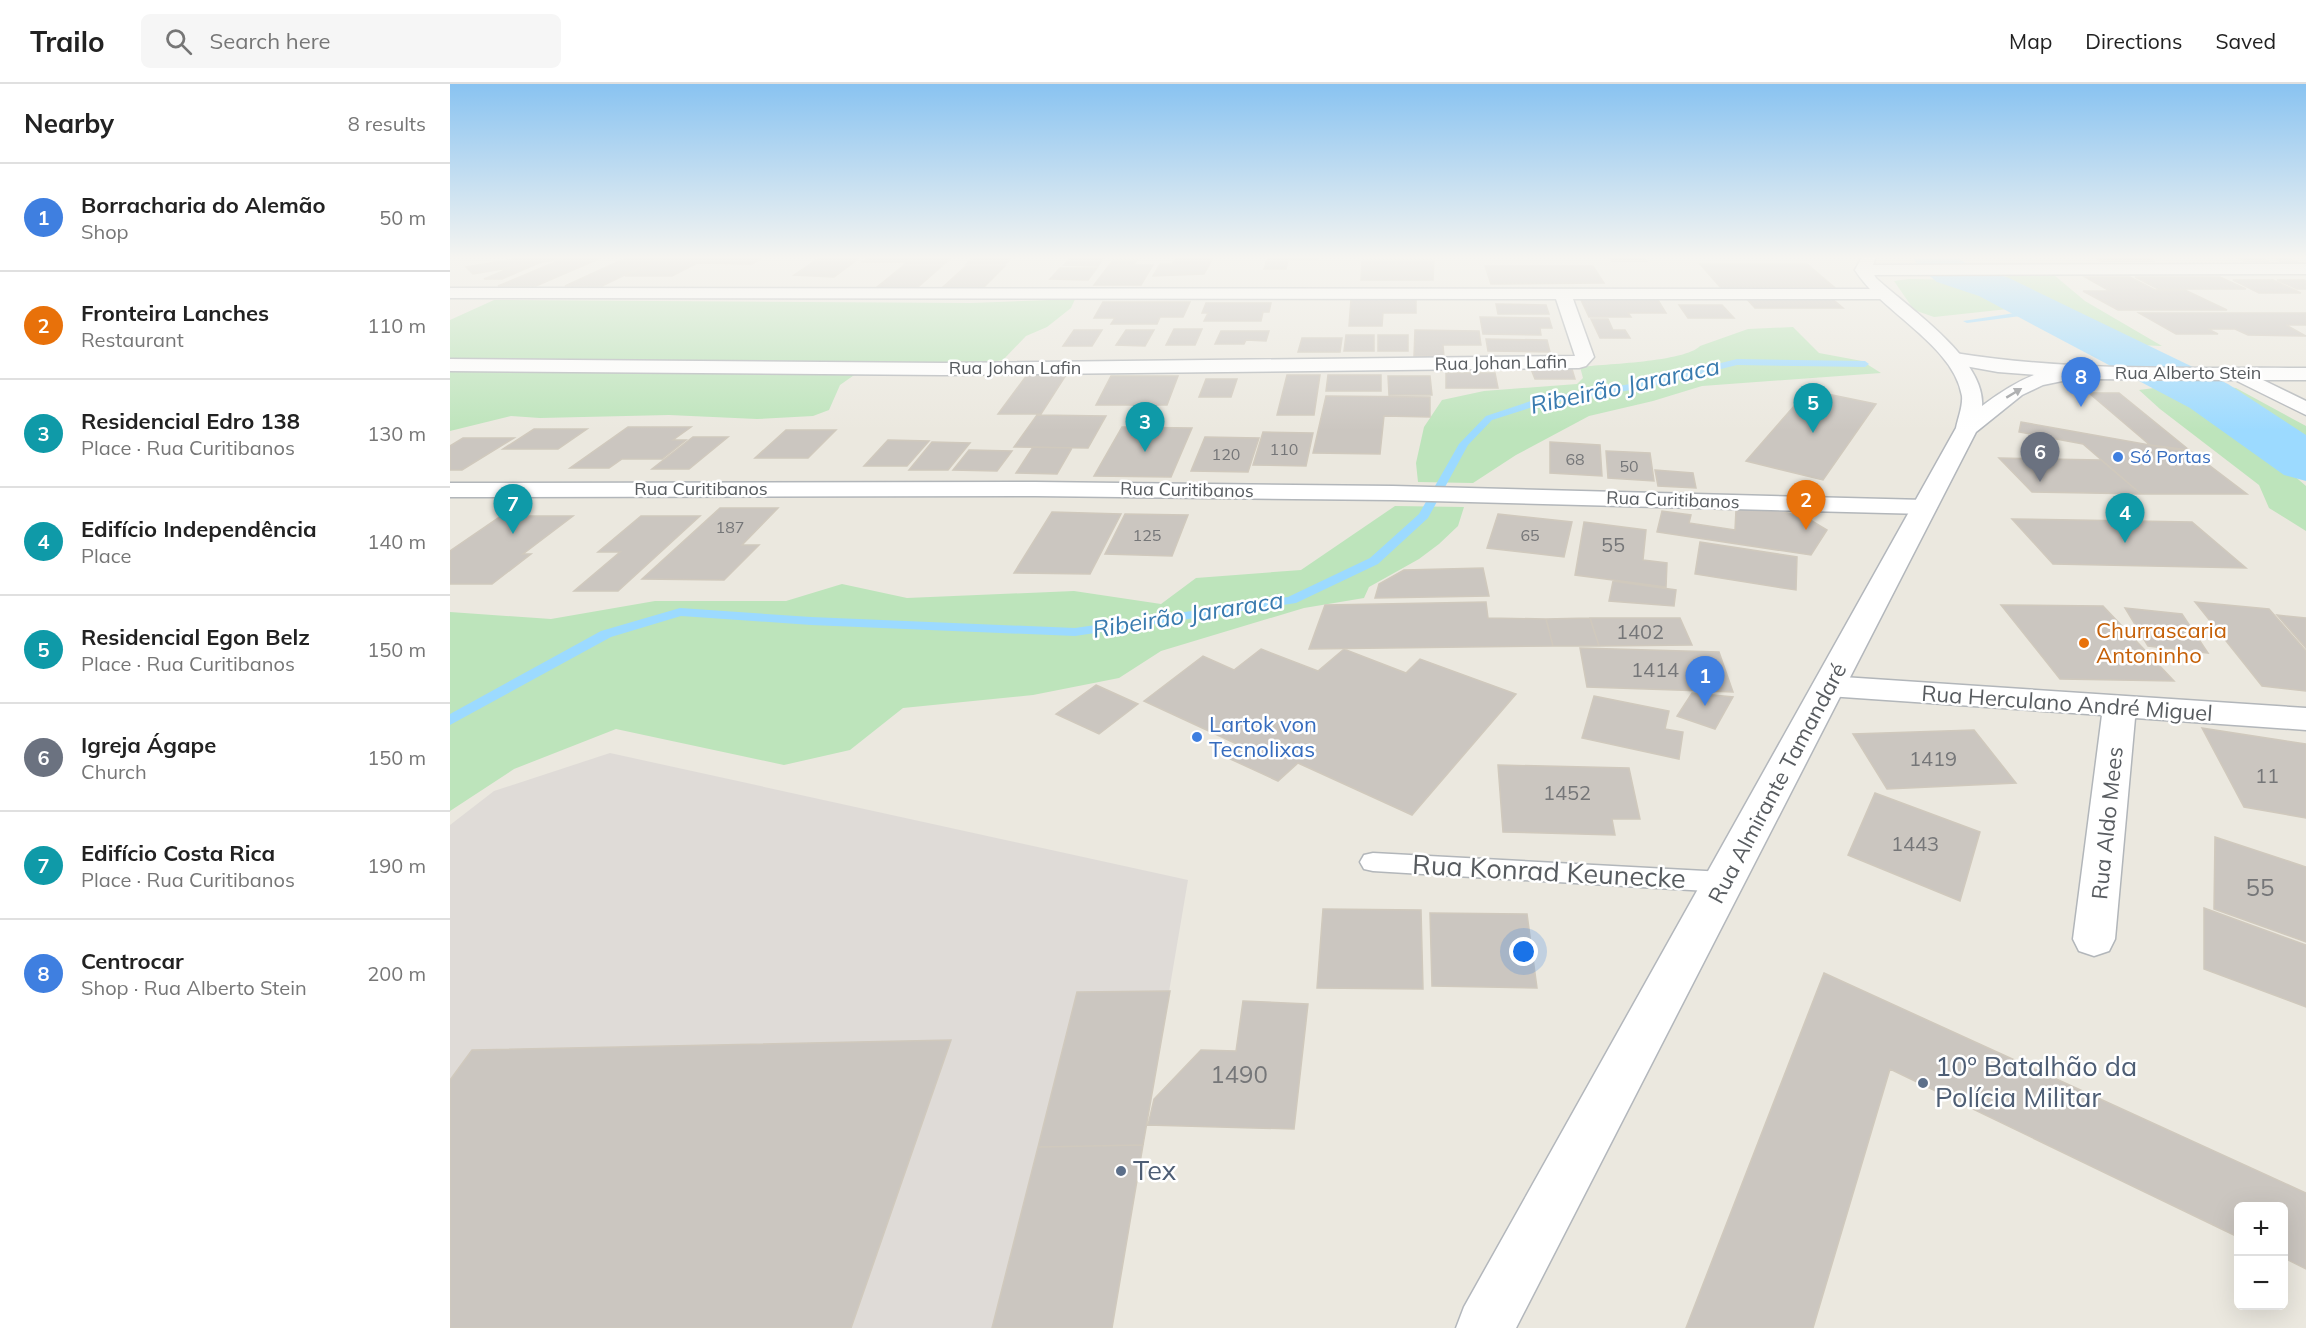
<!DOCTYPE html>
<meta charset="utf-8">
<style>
:root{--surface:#fff;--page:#f6f6f6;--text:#222;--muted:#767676;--line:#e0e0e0;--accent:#e82b28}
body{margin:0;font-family:Mulish,sans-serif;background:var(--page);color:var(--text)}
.controls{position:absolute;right:18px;bottom:18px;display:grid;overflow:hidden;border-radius:9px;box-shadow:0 6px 24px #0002}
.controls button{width:54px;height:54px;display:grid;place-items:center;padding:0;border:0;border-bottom:2px solid var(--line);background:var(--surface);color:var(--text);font:30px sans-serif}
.you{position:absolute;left:1074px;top:868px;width:21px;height:21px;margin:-15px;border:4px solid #fff;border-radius:50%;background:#1a73e8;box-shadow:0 0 0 9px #1a73e833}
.badge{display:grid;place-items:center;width:39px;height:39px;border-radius:50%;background:var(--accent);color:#fff;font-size:20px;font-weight:700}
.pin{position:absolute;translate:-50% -50px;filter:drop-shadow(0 2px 3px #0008)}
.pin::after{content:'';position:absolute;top:32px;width:21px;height:18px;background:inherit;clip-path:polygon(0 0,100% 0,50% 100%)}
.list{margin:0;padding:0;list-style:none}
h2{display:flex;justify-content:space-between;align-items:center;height:78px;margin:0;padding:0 24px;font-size:26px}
h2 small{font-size:20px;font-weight:400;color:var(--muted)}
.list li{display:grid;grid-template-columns:39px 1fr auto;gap:18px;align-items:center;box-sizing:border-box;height:108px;padding:0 24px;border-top:2px solid var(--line)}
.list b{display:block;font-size:22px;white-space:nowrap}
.list p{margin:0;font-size:20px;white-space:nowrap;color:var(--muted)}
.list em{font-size:20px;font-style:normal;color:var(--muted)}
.icon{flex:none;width:33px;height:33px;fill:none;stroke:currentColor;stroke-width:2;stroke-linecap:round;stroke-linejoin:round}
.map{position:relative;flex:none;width:1856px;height:1244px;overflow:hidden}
header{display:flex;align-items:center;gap:36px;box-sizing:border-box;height:84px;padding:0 30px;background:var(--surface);border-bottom:2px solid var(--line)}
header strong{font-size:28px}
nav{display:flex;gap:33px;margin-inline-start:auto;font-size:21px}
.search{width:420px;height:54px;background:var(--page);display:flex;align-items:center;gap:15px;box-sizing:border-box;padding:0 21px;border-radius:9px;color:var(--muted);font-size:22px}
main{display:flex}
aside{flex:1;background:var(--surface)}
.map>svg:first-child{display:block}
.industrial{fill:#dfdbd7}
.green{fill:#bde4bb}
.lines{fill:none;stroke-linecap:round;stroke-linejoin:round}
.stream{fill:#9cdaff;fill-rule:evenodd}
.river{fill:#9cdaff;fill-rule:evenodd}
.building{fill:#cbc6c0;stroke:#d0c9bd;stroke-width:1.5}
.service-casing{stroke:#b2b6ba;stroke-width:3}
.minor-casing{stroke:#b2b6ba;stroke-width:3}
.tertiary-casing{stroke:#b2b6ba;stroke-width:3}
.secondary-casing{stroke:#b3b7bc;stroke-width:3}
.service{fill:#fff;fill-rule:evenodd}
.minor{fill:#fff;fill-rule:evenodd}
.tertiary{fill:#fff;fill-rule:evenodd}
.secondary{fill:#fff;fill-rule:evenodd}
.oneway{fill:#9b9da0}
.shop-dot{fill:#3f7fe0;stroke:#fff;stroke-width:2}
.food-dot{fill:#e8710a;stroke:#fff;stroke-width:2}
.service-dot{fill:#5c6f8a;stroke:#fff;stroke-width:2}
.labels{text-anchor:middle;stroke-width:5;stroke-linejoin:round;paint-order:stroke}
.far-number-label{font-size:16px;fill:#757678}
.far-street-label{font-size:18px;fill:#585c60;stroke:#fff}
.far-shop-label{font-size:18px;fill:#366cbe;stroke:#fff;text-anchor:start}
.number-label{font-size:20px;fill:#757678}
.food-label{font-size:22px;fill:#c56008;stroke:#fff;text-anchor:start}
.street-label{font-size:22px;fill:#585c60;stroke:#fff}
.shop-label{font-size:22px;fill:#366cbe;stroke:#fff;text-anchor:start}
.water-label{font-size:24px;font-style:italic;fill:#3a7baf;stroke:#fff}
.near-number-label{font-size:24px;fill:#757678}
.near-street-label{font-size:27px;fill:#585c60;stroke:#fff}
.near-service-label{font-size:27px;fill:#4e5e75;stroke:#fff;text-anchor:start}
</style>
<header>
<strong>Trailo</strong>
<div class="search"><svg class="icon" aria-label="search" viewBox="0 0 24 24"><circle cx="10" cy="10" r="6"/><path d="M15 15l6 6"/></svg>Search here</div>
<nav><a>Map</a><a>Directions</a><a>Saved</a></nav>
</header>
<main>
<aside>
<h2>Nearby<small>8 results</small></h2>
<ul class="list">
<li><span class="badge" style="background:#3f7fe0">1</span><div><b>Borracharia do Alemão</b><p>Shop</p></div><em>50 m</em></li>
<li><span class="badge" style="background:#e8710a">2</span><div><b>Fronteira Lanches</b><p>Restaurant</p></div><em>110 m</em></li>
<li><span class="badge" style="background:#0f9aa8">3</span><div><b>Residencial Edro 138</b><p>Place · Rua Curitibanos</p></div><em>130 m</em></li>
<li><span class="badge" style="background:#0f9aa8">4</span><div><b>Edifício Independência</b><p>Place</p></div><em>140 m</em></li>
<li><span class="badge" style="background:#0f9aa8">5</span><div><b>Residencial Egon Belz</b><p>Place · Rua Curitibanos</p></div><em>150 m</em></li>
<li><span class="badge" style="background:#6b7280">6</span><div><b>Igreja Ágape</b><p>Church</p></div><em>150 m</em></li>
<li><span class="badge" style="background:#0f9aa8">7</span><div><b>Edifício Costa Rica</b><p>Place · Rua Curitibanos</p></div><em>190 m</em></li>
<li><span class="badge" style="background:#3f7fe0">8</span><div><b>Centrocar</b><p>Shop · Rua Alberto Stein</p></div><em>200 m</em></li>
</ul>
</aside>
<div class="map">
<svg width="1856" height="1244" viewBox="0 0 1856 1244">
<rect width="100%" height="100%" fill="#ebe8df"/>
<path class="industrial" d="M 160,669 L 738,796 L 662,1244 L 0,1244 L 0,741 L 44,707 Z"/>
<path class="green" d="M 1571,190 L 1604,191 L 1635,217 L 1712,262 L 1665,260 L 1599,226 L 1563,204 L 1552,193 Z
M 1459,195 L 1509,196 L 1558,225 L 1484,233 L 1464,226 L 1444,197 Z
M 625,215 L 621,224 L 597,243 L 576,252 L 553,276 L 519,282 L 417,282 L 390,301 L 379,326 L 363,332 L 307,335 L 219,331 L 90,334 L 61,332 L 0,347 L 0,236 L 44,216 L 521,219 Z
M 1343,243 L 1369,269 L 1412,277 L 1431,289 L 1252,302 L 1203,317 L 1139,332 L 1066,371 L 1023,399 L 968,398 L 966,379 L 974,343 L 992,316 L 1034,307 L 1127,300 L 1133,294 L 1130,283 C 1154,280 1235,278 1250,262 L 1298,245 Z
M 1756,300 L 1786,304 L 1856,342 L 1856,358 Z
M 1704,304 L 1735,313 L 1812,364 L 1856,402 L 1856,447 L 1819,424 L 1809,401 L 1710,325 L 1689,306 Z
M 945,422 L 1014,423 L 1008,442 L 989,460 L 969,475 L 919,503 L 914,514 L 854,524 L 711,567 L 669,594 L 583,611 L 453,624 L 400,666 L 334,681 L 166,645 L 64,685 L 0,727 L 0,528 L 101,535 L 205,517 L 336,517 L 392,500 L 457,514 L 624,507 L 711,520 L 746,494 L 851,486 Z"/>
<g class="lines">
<path class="stream" d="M 1590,225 L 1593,225 L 1593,229 L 1517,239 L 1513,237 Z
M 1287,275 L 1415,277 L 1419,280 L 1415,283 L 1287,281 L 1199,303 L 1089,321 L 1042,336 L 1018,361 L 978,434 L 928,480 L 846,519 L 625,552 L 361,541 L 231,532 L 161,553 L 0,641 L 0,630 L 151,547 L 230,524 L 361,533 L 625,544 L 838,513 L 920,474 L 969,430 L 1009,360 L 1036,332 L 1087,315 L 1199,297 Z"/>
<path class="river" d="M 1466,173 L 1506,173 L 1517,180 L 1559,194 L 1778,300 L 1856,351 L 1856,397 L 1834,391 L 1740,324 L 1529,212 L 1487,198 L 1470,184 L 1464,176 Z"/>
</g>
<path class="building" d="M 61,173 L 107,173 L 110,175 L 23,190 L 16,183 L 63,175 Z
M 117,173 L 153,173 L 86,202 L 48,202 Z
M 178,173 L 212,173 L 152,202 L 115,202 Z
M 214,173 L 314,173 L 302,180 L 247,179 L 222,192 L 175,192 Z
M 411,173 L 384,193 L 344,191 L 369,174 Z
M 419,173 L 462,173 L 456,178 L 412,178 Z
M 465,173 L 503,173 L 494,180 L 455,180 Z
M 524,173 L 562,173 L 555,180 L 516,180 Z
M 621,173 L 654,173 L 648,182 L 614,181 Z
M 726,173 L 763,174 L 754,190 L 703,192 L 710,180 L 722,180 Z
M 818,173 L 868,173 L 867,176 L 838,176 L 836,185 L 814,185 Z
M 1159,173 L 1194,173 L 1197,177 L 1162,177 Z
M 1643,173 L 1696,173 L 1705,177 L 1651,177 Z
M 1785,173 L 1809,173 L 1819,177 L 1795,177 Z
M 1821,173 L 1836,173 L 1854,181 L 1839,181 Z
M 663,176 L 687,176 L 684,181 L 703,181 L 691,201 L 644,201 Z
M 912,176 L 984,176 L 983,196 L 911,196 Z
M 91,178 L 52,195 L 34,195 L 60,184 Z
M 1250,180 L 1357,180 L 1384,203 L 1271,204 Z
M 453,182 L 492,182 L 468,203 L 427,203 Z
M 516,182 L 555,182 L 534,203 L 493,203 Z
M 1035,182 L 1143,182 L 1154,199 L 1041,200 Z
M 610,184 L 647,184 L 638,196 L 600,195 Z
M 1635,193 L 1680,193 L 1705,206 L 1735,206 L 1777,226 L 1668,226 L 1633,207 L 1660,207 Z
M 1685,193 L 1770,193 L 1796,205 L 1708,205 Z
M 1783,196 L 1823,196 L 1851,209 L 1809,209 Z
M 1827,196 L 1854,196 L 1856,197 L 1856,205 L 1847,205 Z
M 1294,212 L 1379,212 L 1393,224 L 1305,224 Z
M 901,215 L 966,216 L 966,229 L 933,229 L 932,242 L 899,242 Z
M 1131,216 L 1208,216 L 1216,229 L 1178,229 L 1181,233 L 1139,233 Z
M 653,218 L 740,218 L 733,233 L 710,233 L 707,240 L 661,240 L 665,234 L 644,234 Z
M 756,219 L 821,219 L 819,228 L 813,228 L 811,237 L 754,237 L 758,229 L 752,229 Z
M 1046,220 L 1096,221 L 1099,230 L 1048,230 Z
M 1229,221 L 1272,221 L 1284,234 L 1238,234 Z
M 1689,229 L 1856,229 L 1856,241 L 1836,241 L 1856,252 L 1798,251 L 1785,245 L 1758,245 L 1768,250 L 1726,250 Z
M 1030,233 L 1099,234 L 1102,244 L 1090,244 L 1091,251 L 1033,250 Z
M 1141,235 L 1158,235 L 1163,246 L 1175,246 L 1180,254 L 1150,254 Z
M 724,245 L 752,245 L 745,261 L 716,261 Z
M 624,246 L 652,246 L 642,262 L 613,262 Z
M 676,246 L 704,246 L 695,262 L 666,261 Z
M 965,246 L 1029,247 L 1031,261 L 993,261 L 994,273 L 964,272 Z
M 771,247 L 819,247 L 816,257 L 796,256 L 794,260 L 765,260 Z
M 896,251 L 924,251 L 924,267 L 894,267 Z
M 928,251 L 958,251 L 958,267 L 928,267 Z
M 852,254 L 892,254 L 890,268 L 848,268 Z
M 1036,255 L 1097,256 L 1100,268 L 1038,267 Z
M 1081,285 L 1122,285 L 1125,295 L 1085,295 Z
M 996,289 L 1045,289 L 1048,304 L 996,304 Z
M 577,291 L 616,291 L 591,330 L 548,330 Z
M 837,291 L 870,291 L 864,331 L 827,331 Z
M 878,291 L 931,291 L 931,307 L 876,307 Z
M 661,292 L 728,292 L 717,321 L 646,321 Z
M 938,292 L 980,292 L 982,311 L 939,311 Z
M 756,295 L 787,295 L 781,313 L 749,313 Z
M 1358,306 L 1426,320 L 1373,396 L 1296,377 Z
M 1639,309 L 1669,309 L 1739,366 L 1700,361 Z
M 876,312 L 980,313 L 980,333 L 934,332 L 930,370 L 863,369 Z
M 587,331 L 656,332 L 638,364 L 564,363 Z
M 1571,338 L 1722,365 L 1739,366 L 1797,410 L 1691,410 L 1633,360 L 1569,348 Z
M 178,343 L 241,343 L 223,356 L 236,356 L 212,375 L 172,375 L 159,384 L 120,384 Z
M 672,343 L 742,344 L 721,393 L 644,392 Z
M 84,345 L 137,345 L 108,365 L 53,365 Z
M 336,346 L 386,346 L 358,374 L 305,374 Z
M 813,348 L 863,349 L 856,382 L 803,381 Z
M 243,353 L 278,353 L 239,385 L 202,385 Z
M 755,353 L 809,354 L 798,388 L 741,387 Z
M 13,354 L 64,354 L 12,386 L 0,386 L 0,362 Z
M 438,356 L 479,357 L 457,382 L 414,382 Z
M 482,358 L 520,359 L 498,386 L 459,386 Z
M 1100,358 L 1150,361 L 1152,392 L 1100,389 Z
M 583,363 L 622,364 L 607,390 L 566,389 Z
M 519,366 L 562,367 L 547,387 L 503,386 Z
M 1156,367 L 1200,369 L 1204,397 L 1158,394 Z
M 1549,374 L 1651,376 L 1691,410 L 1582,408 Z
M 1205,386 L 1243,389 L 1246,404 L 1208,402 Z
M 270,424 L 328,424 L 292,461 L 309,461 L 274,496 L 192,495 Z
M 1286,426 L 1330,427 L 1357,434 L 1377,446 L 1361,471 L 1207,448 L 1212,427 L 1241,431 L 1239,439 L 1285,446 Z
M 602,428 L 671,430 L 640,490 L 564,489 Z
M 675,430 L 738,431 L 722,472 L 655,470 Z
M 1048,430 L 1122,438 L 1114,473 L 1037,464 Z
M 51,432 L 123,432 L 73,470 L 81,470 L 42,500 L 0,500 L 0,467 Z
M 191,432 L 250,432 L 168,507 L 124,507 L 170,468 L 148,468 Z
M 1562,435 L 1742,438 L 1796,484 L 1603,480 Z
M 1134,438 L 1196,446 L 1193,476 L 1217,479 L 1216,503 L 1125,491 Z
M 1250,458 L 1347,473 L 1346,506 L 1245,490 Z
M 1033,484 L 1039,512 L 925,514 L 929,500 L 954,486 Z
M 1163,497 L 1226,506 L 1224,522 L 1159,517 Z
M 1036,518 L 1038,534 L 1096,535 L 1103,562 L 859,565 L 875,521 Z
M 1745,518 L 1819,525 L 1856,567 L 1856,607 L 1812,602 Z
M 1551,521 L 1653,522 L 1724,597 L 1610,595 Z
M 1675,524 L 1732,530 L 1758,569 L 1698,562 Z
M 1827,531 L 1856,534 L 1856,564 Z
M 1140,534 L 1149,562 L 1103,562 L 1096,535 Z
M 1140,534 L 1230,534 L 1242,561 L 1149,562 Z
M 1130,564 L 1269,568 L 1283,608 L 1137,603 Z
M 811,565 L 868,587 L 894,565 L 956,589 L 970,575 L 1066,610 L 962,731 L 848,679 L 828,697 L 776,673 L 789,661 L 694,617 L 753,572 L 784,586 Z
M 646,601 L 688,620 L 649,650 L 606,630 Z
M 1242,609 L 1283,613 L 1265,645 L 1227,632 Z
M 1144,612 L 1219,627 L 1215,645 L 1233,648 L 1229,675 L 1132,654 Z
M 1752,644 L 1856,660 L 1856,734 L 1794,723 Z
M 1524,646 L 1566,699 L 1437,705 L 1403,650 Z
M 1048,681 L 1179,684 L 1190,735 L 1162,735 L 1165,751 L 1053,748 Z
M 1425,709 L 1530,748 L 1510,817 L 1398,771 Z
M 1765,753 L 1856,783 L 1856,858 L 1764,825 Z
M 1754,824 L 1856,861 L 1856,923 L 1754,885 Z
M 873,825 L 971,826 L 973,905 L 867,904 Z
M 980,829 L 1077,830 L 1087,904 L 982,902 Z
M 1374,889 L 1856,1109 L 1856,1185 L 1834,1174 L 1834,1122 L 1788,1122 L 1788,1153 L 1440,985 L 1363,1244 L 1236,1244 Z
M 720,907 L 693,1061 L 588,1063 L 627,908 Z
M 793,917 L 858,920 L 844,1045 L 698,1041 L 704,1015 L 751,966 L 786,967 Z
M 501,956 L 401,1244 L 0,1244 L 0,996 L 22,966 Z
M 693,1061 L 662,1244 L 542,1244 L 588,1063 Z"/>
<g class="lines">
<g class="service-casing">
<path id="service" d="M 923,769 L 1274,788 L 1283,791 L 1287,798 L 1283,805 L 1274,808 L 923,787 L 914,785 L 910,778 L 914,771 Z"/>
</g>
<g class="minor-casing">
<path id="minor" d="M 1856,180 L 1856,190 L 1413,191 L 1405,186 L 1413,181 Z
M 0,204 L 1432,205 L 1440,210 L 1432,215 L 1123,215 L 1144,273 L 1136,282 L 1129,284 L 493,291 L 0,287 L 0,275 L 493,279 L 1125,272 L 1106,215 L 0,214 Z
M 585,398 L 943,402 L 1475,416 L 1484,418 L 1487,423 L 1484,428 L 1475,430 L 943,416 L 585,412 L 0,413 L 0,399 Z
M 1378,592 L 1856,624 L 1856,646 L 1685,634 L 1665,855 L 1659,867 L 1644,872 L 1629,867 L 1623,855 L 1652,631 L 1378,612 L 1367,609 L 1362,602 L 1367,595 Z"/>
</g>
<g class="tertiary-casing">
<path id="tertiary" d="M 1505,269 C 1622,288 1738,283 1856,284 L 1856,296 L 1813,296 L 1856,317 L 1856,331 L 1785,296 L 1636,295 L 1548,288 L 1498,279 L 1496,275 L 1498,271 Z"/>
</g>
<g class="secondary-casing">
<path id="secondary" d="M 1412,173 L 1426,173 L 1421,186 L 1426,194 C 1457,223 1536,275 1532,322 C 1556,304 1595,278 1627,286 L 1630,290 L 1627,294 L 1593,301 L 1572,311 L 1526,348 L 1066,1244 L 1006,1244 L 1014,1223 L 1506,344 C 1508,334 1513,322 1512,312 C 1504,261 1431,228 1405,186 Z"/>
</g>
<use href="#service" class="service"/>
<use href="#minor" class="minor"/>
<use href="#tertiary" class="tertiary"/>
<use href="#secondary" class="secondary"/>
</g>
<defs><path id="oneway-solid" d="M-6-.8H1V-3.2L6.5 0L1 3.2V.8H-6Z" transform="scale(1.5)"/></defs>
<use class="oneway" href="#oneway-solid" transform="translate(1564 309) rotate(-31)"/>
<linearGradient id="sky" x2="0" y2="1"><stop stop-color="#89c3f1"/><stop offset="0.5" stop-color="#f6f5f1"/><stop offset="1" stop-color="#f6f5f1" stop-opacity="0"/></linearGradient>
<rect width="1856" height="347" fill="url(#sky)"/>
<g class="shop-dot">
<circle cx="1668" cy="373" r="6"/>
<circle cx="747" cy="653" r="6"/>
</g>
<circle class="food-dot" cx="1634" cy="559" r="6"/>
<g class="service-dot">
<circle cx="1473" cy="999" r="6"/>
<circle cx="671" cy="1087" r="6"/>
</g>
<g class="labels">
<g class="far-number-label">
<text x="834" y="371">110</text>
<text x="776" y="376">120</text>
<text x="1125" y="381">68</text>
<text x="1179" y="388">50</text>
<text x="280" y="449">187</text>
<text x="697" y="457">125</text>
<text x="1080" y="457">65</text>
</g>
<g class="far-street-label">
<text transform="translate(1051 279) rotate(-1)" y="6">Rua Johan Lafin</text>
<text x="565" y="290">Rua Johan Lafin</text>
<text x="1738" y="295">Rua Alberto Stein</text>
<text x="251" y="411">Rua Curitibanos</text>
<text transform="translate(737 406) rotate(1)" y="6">Rua Curitibanos</text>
<text transform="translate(1223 416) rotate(2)" y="6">Rua Curitibanos</text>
</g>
<g class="far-shop-label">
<text x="1680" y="379">Só Portas</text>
</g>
<g class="number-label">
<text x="1163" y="468">55</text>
<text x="1190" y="555">1402</text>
<text x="1205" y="593">1414</text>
<text x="1483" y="682">1419</text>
<text x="1817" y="699">11</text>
<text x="1117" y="716">1452</text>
<text x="1465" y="767">1443</text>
</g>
<g class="food-label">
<text x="1646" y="554">Churrascaria<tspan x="1646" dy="25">Antoninho</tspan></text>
</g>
<g class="street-label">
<text transform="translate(1617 619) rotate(4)" y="8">Rua Herculano André Miguel</text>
<text transform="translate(1327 699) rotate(-62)" y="8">Rua Almirante Tamandaré</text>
<text transform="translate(1657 739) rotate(-84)" y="8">Rua Aldo Mees</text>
</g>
<g class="shop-label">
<text x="759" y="648">Lartok von<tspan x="759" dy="25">Tecnolixas</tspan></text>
</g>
<g class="water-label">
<text transform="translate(1175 302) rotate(-12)" y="8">Ribeirão Jararaca</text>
<text transform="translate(738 531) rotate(-9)" y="8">Ribeirão Jararaca</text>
</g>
<g class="near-number-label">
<text x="1810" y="812">55</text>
<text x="789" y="999">1490</text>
</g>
<g class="near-street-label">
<text transform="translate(1099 788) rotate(3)" y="9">Rua Konrad Keunecke</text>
</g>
<g class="near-service-label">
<text x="1485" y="992">10º Batalhão da<tspan x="1485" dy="31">Polícia Militar</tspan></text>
<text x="683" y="1096">Tex</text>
</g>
</g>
</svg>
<div class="controls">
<button>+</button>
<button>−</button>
</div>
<div class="you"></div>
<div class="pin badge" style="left:1255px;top:622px;background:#3f7fe0">1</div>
<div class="pin badge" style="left:1356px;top:446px;background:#e8710a">2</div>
<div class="pin badge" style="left:695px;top:368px;background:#0f9aa8">3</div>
<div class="pin badge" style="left:1675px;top:459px;background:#0f9aa8">4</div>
<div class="pin badge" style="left:1363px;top:349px;background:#0f9aa8">5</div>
<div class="pin badge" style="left:1590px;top:398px;background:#6b7280">6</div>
<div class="pin badge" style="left:63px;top:450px;background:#0f9aa8">7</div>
<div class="pin badge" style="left:1631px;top:323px;background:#3f7fe0">8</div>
</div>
</main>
